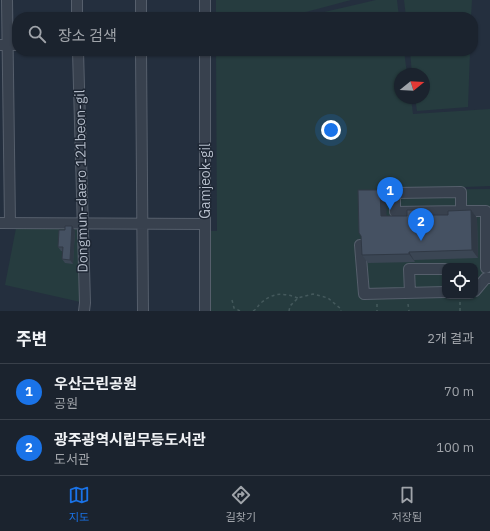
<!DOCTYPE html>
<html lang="ko">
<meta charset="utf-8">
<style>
:root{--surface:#1b232e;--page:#242b36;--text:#f1f3f6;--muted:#a0a4aa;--line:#39404a;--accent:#1a73e8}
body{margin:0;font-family:"IBM Plex Sans","Noto Sans KR",sans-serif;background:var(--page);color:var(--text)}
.controls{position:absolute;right:12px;bottom:12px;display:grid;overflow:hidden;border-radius:8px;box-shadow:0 1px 3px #0004}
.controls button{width:36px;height:36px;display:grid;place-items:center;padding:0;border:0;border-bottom:1px solid var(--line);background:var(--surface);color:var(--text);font:20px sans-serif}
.compass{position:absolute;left:394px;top:68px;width:36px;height:36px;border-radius:50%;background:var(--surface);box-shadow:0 1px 3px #0004;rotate:72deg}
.you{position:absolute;left:331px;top:130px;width:14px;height:14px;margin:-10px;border:3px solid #fff;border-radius:50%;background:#1a73e8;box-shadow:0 0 0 6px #1a73e833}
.badge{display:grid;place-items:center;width:26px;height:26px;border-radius:50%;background:var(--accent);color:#fff;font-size:13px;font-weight:700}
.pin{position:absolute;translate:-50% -33px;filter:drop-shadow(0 1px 2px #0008)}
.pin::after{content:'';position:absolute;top:21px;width:14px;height:12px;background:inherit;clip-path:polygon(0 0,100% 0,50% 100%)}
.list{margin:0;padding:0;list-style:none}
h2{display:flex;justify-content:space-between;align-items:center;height:52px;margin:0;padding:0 16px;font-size:17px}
h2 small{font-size:13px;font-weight:400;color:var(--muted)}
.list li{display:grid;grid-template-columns:26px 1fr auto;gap:12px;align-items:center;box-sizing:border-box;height:56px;padding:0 16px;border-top:1px solid var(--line)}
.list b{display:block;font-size:15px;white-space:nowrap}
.list p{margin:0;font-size:13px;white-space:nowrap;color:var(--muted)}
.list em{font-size:13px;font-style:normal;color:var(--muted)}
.icon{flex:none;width:22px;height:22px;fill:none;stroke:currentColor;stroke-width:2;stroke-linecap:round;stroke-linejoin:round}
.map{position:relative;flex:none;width:490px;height:311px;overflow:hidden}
.search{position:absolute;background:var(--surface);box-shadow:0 1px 3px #0004;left:12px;right:12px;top:12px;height:44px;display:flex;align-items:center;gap:10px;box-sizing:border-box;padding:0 14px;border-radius:16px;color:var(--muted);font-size:15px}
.sheet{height:164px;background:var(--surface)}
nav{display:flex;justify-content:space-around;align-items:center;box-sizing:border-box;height:56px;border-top:1px solid var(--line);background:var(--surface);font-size:11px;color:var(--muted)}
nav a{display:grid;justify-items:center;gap:2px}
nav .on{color:var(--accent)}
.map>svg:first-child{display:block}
.green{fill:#263c3f;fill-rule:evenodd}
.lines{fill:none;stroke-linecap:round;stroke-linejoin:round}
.minor-casing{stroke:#565f6c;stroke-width:12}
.path{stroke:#44595c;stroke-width:1.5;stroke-dasharray:3 3;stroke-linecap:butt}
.minor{stroke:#38414e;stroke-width:10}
.wall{fill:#3b4654}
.shaded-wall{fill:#303945}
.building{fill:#455162;stroke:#303945}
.labels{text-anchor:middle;stroke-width:3;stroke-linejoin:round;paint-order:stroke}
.street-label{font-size:14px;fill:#b4bcc9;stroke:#1d2633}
</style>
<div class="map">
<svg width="490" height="311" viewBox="0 0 490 311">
<rect width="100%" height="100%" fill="#242f3e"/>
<path class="green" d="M 216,0 L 351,0 L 287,17 L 216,17 Z
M 376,0 L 397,0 L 399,17 L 303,17 Z
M 404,0 L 472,0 L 471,17 L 406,17 Z
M 216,51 L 404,51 L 407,74 L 400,74 L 400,98 L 411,98 L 413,114 L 490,109 L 490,186 L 386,190 L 490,189 L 490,311 L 207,311 L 209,231 L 217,231 ZM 445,266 L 475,266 L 475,296 L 445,296 Z
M 410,51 L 470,51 L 468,107 L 417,111 L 415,98 L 424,98 L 424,74 L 412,74 Z
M 17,223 L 83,223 L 85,303 L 5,285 Z"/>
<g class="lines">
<g class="minor-casing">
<path id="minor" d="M 7,0 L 10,223
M 77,0 L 77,17
M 141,0 L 141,17
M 205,17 L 205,0
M 0,45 L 17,45
M 78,51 L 85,303 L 84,311
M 141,51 L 143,311
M 205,51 L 205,311
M 461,211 L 395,212 L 395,193 L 461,192 L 461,211 L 486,211 L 486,268
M 0,223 L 205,224
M 360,245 L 364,294 L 445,292
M 475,291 L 486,278 L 490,278
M 410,293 L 409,269 L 445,269"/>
</g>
<path class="path" d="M 460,296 L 460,311
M 232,300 L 234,308 L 240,311
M 377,304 L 377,311
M 408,304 L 409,311
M 253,311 C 257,309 258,305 262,302 C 274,292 284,293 298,298
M 289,311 L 290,306 L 298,298 L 313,294 L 328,298 L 341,309 L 341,311"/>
<use href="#minor" class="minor"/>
</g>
<path class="wall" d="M 386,198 L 386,216 L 448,215 L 471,210 L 477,218 L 478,258 L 414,260 L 415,262 L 368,263 L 362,255 Z
M 65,230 L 75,231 L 73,264 L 65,263 L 62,259 L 62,251 L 61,251 L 58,247 Z"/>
<path class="shaded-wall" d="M 380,190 L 386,198 L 387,224 L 381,216 Z
M 427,210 L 433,218 L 427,215 Z
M 471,210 L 477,218 L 478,258 L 472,250 Z
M 72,226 L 75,231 L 73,264 L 70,260 Z
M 409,252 L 414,260 L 415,262 L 409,254 Z"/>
<path class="building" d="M 358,190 L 380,190 L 381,216 L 407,216 L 407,210 L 427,210 L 427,215 L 448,215 L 448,211 L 471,210 L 472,250 L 409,252 L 409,254 L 362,255 L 361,236 L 359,233 Z
M 65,226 L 72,226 L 70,260 L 62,259 L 63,247 L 58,247 L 59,230 L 65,230 Z"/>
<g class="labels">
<g class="street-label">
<text transform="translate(81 181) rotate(-91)" y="5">Dongmun-daero 121beon-gil</text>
<text transform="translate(205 181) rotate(-90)" y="5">Gamjeok-gil</text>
</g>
</g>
</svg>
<div class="controls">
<button><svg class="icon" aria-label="locate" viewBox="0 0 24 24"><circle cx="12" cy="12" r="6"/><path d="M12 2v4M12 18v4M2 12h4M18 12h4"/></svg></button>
</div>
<svg class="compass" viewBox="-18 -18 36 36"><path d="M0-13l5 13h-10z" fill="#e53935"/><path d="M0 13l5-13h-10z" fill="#a0a4aa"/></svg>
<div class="you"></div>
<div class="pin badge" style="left:390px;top:210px">1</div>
<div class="pin badge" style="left:421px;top:241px">2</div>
<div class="search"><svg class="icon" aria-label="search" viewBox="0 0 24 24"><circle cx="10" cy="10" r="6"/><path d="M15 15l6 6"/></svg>장소 검색</div>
</div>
<section class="sheet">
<h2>주변<small>2개 결과</small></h2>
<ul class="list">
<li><span class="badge">1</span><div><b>우산근린공원</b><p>공원</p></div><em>70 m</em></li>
<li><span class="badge">2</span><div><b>광주광역시립무등도서관</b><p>도서관</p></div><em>100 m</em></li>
</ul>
</section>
<nav>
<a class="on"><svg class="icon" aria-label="map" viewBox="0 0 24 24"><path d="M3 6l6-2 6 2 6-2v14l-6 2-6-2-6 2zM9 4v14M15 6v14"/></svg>지도</a>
<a><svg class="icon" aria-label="directions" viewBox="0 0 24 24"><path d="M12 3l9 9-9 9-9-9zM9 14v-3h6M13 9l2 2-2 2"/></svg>길찾기</a>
<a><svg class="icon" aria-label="saved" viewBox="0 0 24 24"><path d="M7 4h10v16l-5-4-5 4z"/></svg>저장됨</a>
</nav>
